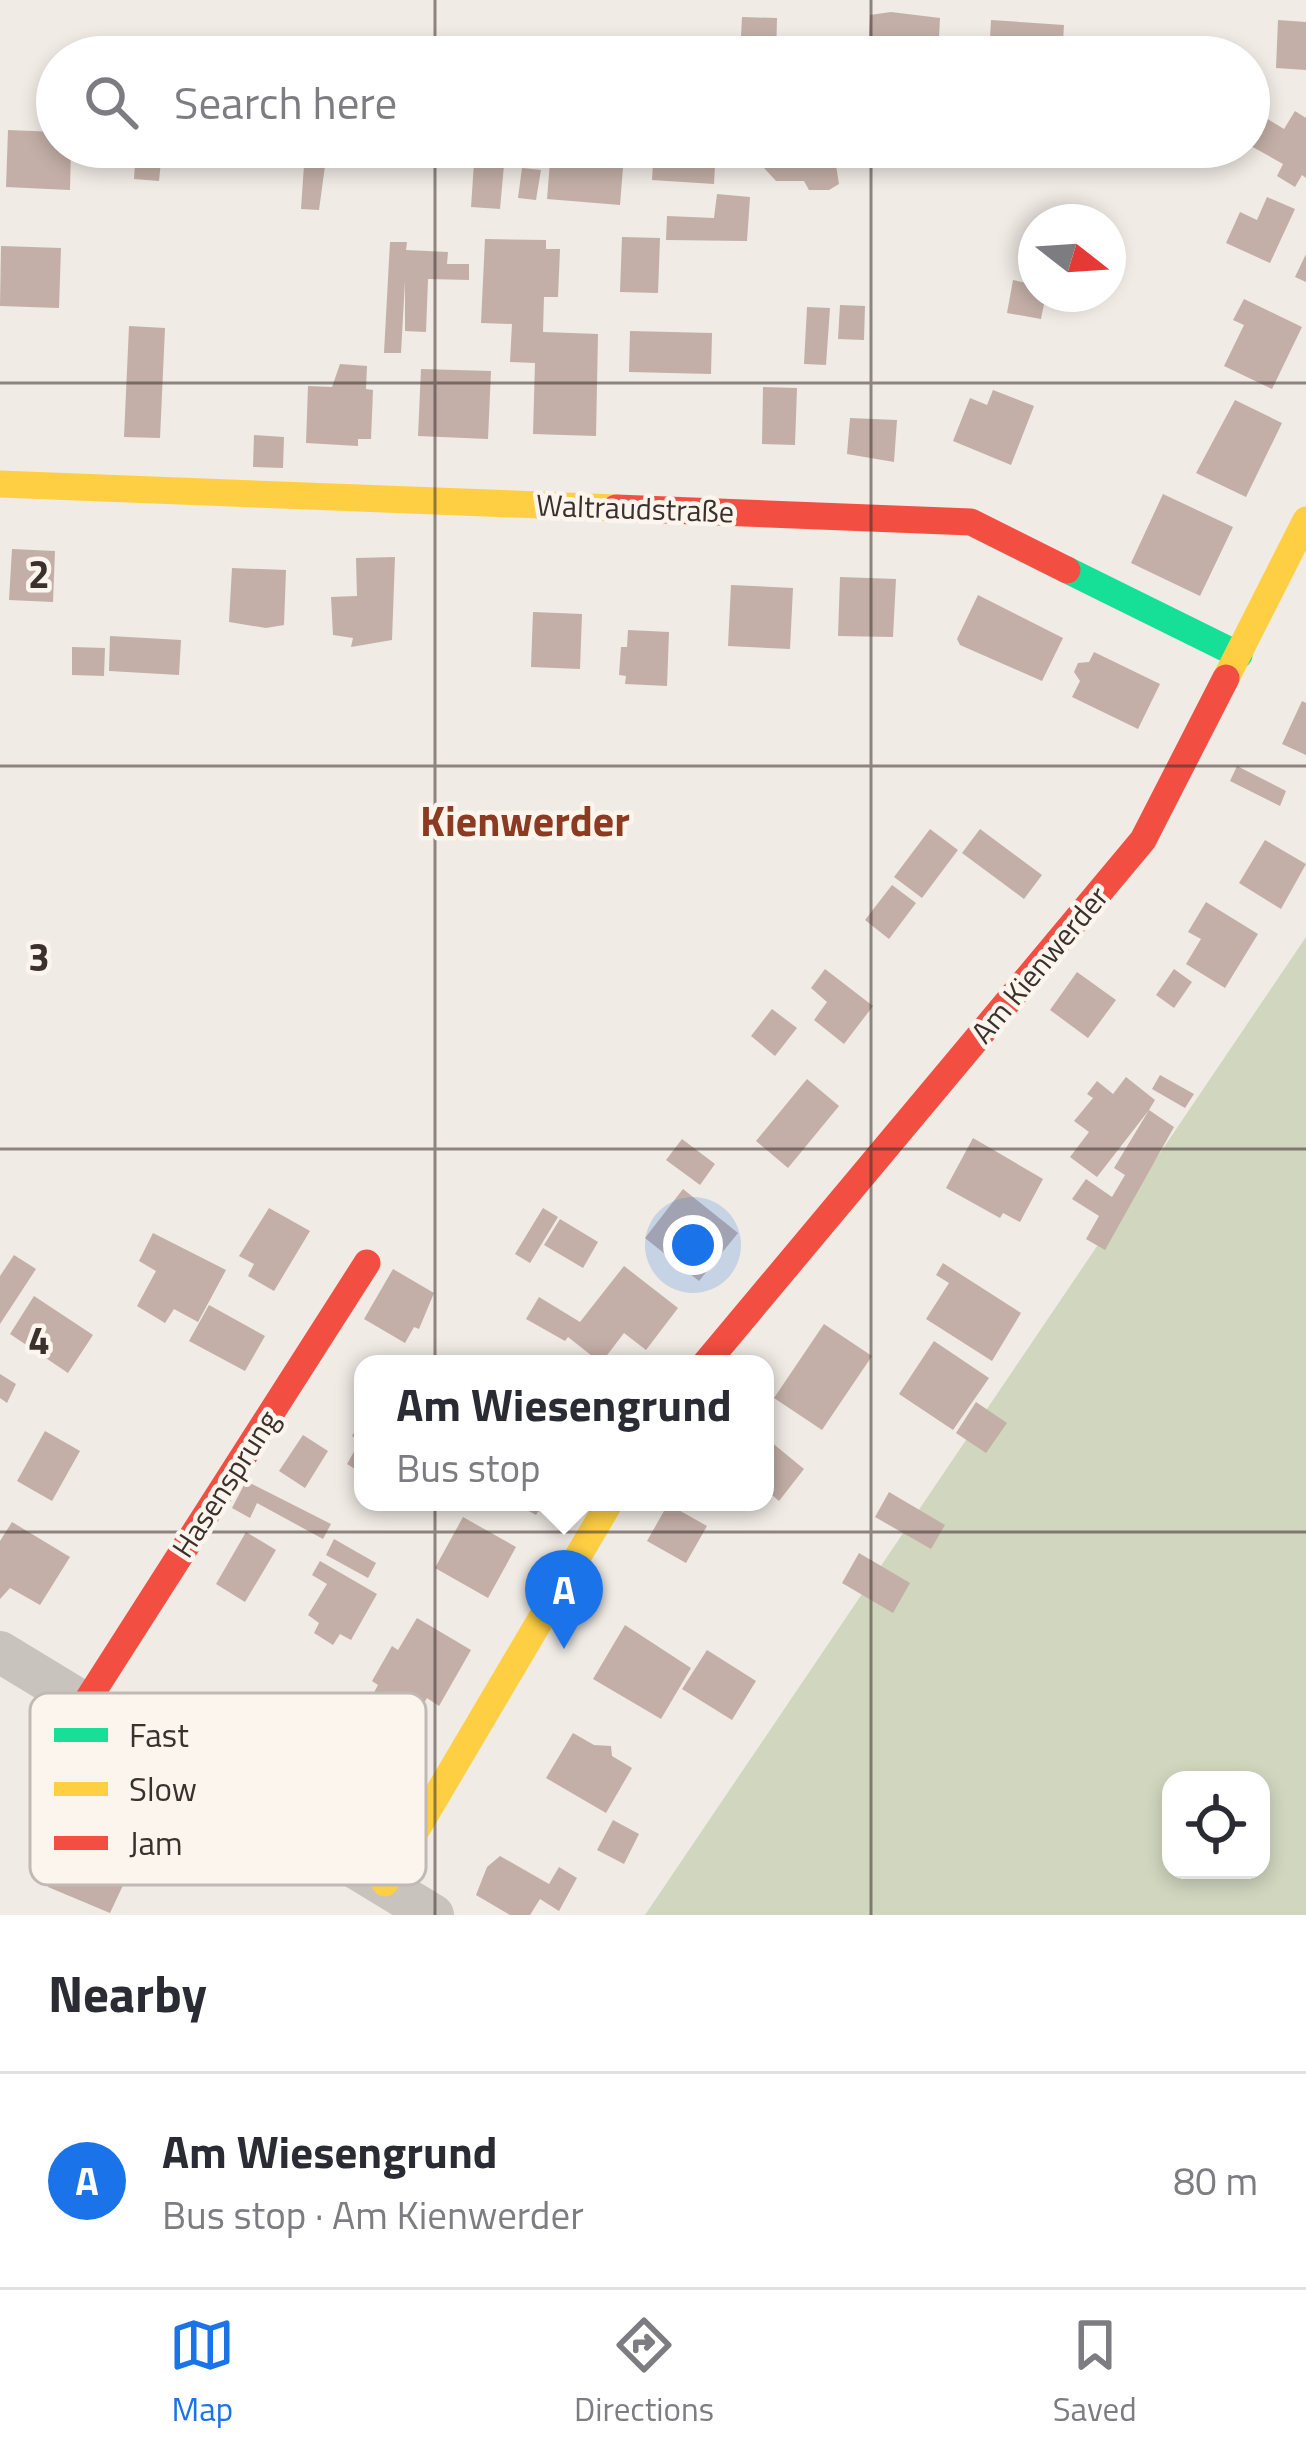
<!DOCTYPE html>
<meta charset="utf-8">
<style>
:root{--surface:#fff;--page:#f2f2f3;--text:#2b2b33;--muted:#7c7c81;--line:#e1e1e2;--accent:#1a73e8}
body{margin:0;font-family:"Titillium Web",sans-serif;background:var(--page);color:var(--text)}
.controls{position:absolute;right:36px;bottom:36px;display:grid;overflow:hidden;border-radius:24px;box-shadow:0 6px 18px #0003}
.controls button{width:108px;height:108px;display:grid;place-items:center;padding:0;border:0;border-bottom:3px solid var(--line);background:var(--surface);color:var(--text);font:60px sans-serif}
.compass{position:absolute;left:1018px;top:204px;width:108px;height:108px;border-radius:50%;background:var(--surface);box-shadow:0 6px 18px #0003;rotate:107deg}
.you{position:absolute;left:693px;top:1245px;width:42px;height:42px;margin:-30px;border:9px solid #fff;border-radius:50%;background:#1a73e8;box-shadow:0 0 0 18px #1a73e833}
.badge{display:grid;place-items:center;width:78px;height:78px;border-radius:50%;background:var(--accent);color:#fff;font-size:39px;font-weight:700}
.pin{position:absolute;translate:-50% -99px;filter:drop-shadow(0 3px 6px #0008)}
.pin::after{content:'';position:absolute;top:63px;width:42px;height:36px;background:inherit;clip-path:polygon(0 0,100% 0,50% 100%)}
.popup{position:absolute;left:354px;top:1355px;width:420px;height:156px;box-sizing:border-box;display:grid;place-content:center;border-radius:24px;background:var(--surface);filter:drop-shadow(0 3px 9px #0005);font-size:39px;white-space:nowrap;color:var(--muted)}
.popup b{font-size:45px;color:var(--text)}
.popup::after{content:'';position:absolute;left:50%;top:100%;margin-left:-24px;border:24px solid transparent;border-top-color:var(--surface)}
.list{margin:0;padding:0;list-style:none}
h2{display:flex;justify-content:space-between;align-items:center;height:156px;margin:0;padding:0 48px;font-size:51px}
h2 small{font-size:39px;font-weight:400;color:var(--muted)}
.list li{display:grid;grid-template-columns:78px 1fr auto;gap:36px;align-items:center;box-sizing:border-box;height:216px;padding:0 48px;border-top:3px solid var(--line)}
.list b{display:block;font-size:45px;white-space:nowrap}
.list p{margin:0;font-size:39px;white-space:nowrap;color:var(--muted)}
.list em{font-size:39px;font-style:normal;color:var(--muted)}
.icon{flex:none;width:66px;height:66px;fill:none;stroke:currentColor;stroke-width:2;stroke-linecap:round;stroke-linejoin:round}
.map{position:relative;flex:none;width:1306px;height:1915px;overflow:hidden}
.search{position:absolute;background:var(--surface);box-shadow:0 6px 18px #0003;left:36px;right:36px;top:36px;height:132px;display:flex;align-items:center;gap:30px;box-sizing:border-box;padding:0 42px;border-radius:66px;color:var(--muted);font-size:45px}
.sheet{height:372px;background:var(--surface)}
nav{display:flex;justify-content:space-around;align-items:center;box-sizing:border-box;height:168px;border-top:3px solid var(--line);background:var(--surface);font-size:33px;color:var(--muted)}
nav a{display:grid;justify-items:center;gap:6px}
nav .on{color:var(--accent)}
.map>svg:first-child{display:block}
.green{fill:#d1d6bf;fill-rule:evenodd}
.building{fill:#c3afa7}
.lines{fill:none;stroke-linecap:round;stroke-linejoin:round}
.street{stroke:#c9c3be;stroke-width:42}
.fast{stroke:#16e098;stroke-width:27}
.slow{stroke:#ffcf43;stroke-width:27}
.jam{stroke:#f24e42;stroke-width:27}
.grid{fill:none;stroke:#3b302b;stroke-width:3;stroke-opacity:0.55}
.labels{text-anchor:middle;stroke-width:9;stroke-linejoin:round;paint-order:stroke}
.street-label{font-size:30px;fill:#3b302b;stroke:#fbf5ee}
.district-label{font-size:42px;font-weight:bold;fill:#8c3b22;stroke:#fbf5ee}
.key{fill:#fbf5ee;stroke:#c1bab4;stroke-width:3}
.key-label{font-size:33px;fill:#3b302b}
.grid-label{font-size:39px;text-anchor:middle;font-weight:bold;fill:#3b302b;stroke:#fbf5ee;stroke-width:9;stroke-linejoin:round;paint-order:stroke}
</style>
<div class="map">
<svg width="1306" height="1915" viewBox="0 0 1306 1915">
<rect width="100%" height="100%" fill="#f0ebe5"/>
<path class="green" d="M 1306,937 L 1306,1915 L 645,1915 ZM 1171,1780 L 1261,1780 L 1261,1870 L 1171,1870 Z"/>
<path class="building" d="M 891,12 L 940,18 L 938,57 L 868,57 L 870,15 Z
M 742,17 L 777,18 L 776,57 L 740,57 Z
M 991,20 L 1064,25 L 1062,57 L 989,57 Z
M 1278,20 L 1306,22 L 1306,70 L 1276,68 Z
M 1120,47 L 1144,48 L 1144,57 L 1120,57 Z
M 1295,111 L 1306,118 L 1306,178 L 1302,175 L 1295,187 L 1277,176 L 1283,164 L 1251,146 L 1266,118 L 1284,129 Z
M 8,130 L 57,132 L 57,147 L 71,147 L 70,190 L 6,187 Z
M 136,147 L 187,147 L 188,161 L 161,161 L 159,181 L 134,179 Z
M 332,147 L 383,147 L 383,156 L 332,154 Z
M 442,147 L 492,147 L 491,157 L 442,154 Z
M 654,147 L 716,147 L 714,184 L 652,180 Z
M 761,147 L 833,147 L 839,184 L 829,190 L 809,190 L 804,181 L 776,181 L 752,155 Z
M 551,149 L 624,155 L 620,205 L 547,199 Z
M 474,163 L 504,165 L 500,209 L 471,207 Z
M 304,165 L 325,166 L 319,210 L 301,209 Z
M 522,168 L 541,170 L 536,200 L 518,198 Z
M 717,194 L 750,197 L 747,241 L 666,240 L 667,216 L 714,218 Z
M 1267,197 L 1295,209 L 1270,263 L 1226,243 L 1240,212 L 1257,220 Z
M 622,237 L 660,238 L 658,293 L 620,292 Z
M 485,239 L 546,240 L 546,249 L 560,249 L 558,297 L 544,297 L 543,332 L 598,334 L 596,436 L 533,434 L 535,363 L 510,362 L 512,324 L 481,323 Z
M 390,242 L 407,242 L 406,250 L 448,252 L 447,264 L 469,264 L 469,280 L 428,279 L 426,332 L 405,331 L 405,281 L 401,353 L 384,353 Z
M 1,246 L 61,248 L 59,308 L 0,306 Z
M 1306,254 L 1306,282 L 1295,277 Z
M 1013,280 L 1036,285 L 1036,294 L 1046,294 L 1041,319 L 1007,313 Z
M 1244,299 L 1302,327 L 1272,389 L 1224,366 L 1244,325 L 1233,320 Z
M 840,305 L 865,306 L 864,340 L 838,339 Z
M 807,307 L 830,308 L 826,365 L 804,364 Z
M 129,326 L 165,328 L 160,438 L 124,437 Z
M 630,331 L 712,333 L 711,374 L 629,372 Z
M 340,364 L 367,366 L 366,389 L 373,390 L 371,439 L 358,439 L 358,446 L 306,443 L 308,386 L 332,387 Z
M 421,369 L 491,371 L 488,439 L 418,436 Z
M 763,387 L 797,388 L 795,445 L 762,444 Z
M 993,390 L 1034,406 L 1011,465 L 953,441 L 970,398 L 987,405 Z
M 1235,400 L 1282,423 L 1246,497 L 1196,473 Z
M 850,418 L 897,420 L 894,462 L 847,454 Z
M 254,435 L 284,437 L 283,468 L 253,467 Z
M 1163,494 L 1233,527 L 1200,596 L 1131,563 Z
M 12,549 L 55,551 L 53,602 L 9,600 Z
M 395,557 L 392,640 L 351,647 L 353,638 L 333,635 L 331,597 L 357,596 L 356,558 Z
M 232,568 L 286,570 L 284,625 L 266,628 L 229,622 Z
M 840,577 L 896,579 L 893,637 L 838,636 Z
M 731,585 L 793,588 L 790,649 L 728,646 Z
M 978,595 L 1063,638 L 1042,681 L 960,645 L 957,639 Z
M 533,612 L 582,614 L 580,669 L 531,667 Z
M 628,630 L 669,632 L 667,686 L 625,684 L 626,676 L 619,675 L 621,647 L 627,647 Z
M 110,636 L 181,640 L 179,675 L 109,671 Z
M 72,647 L 105,648 L 104,676 L 72,675 Z
M 1094,652 L 1160,684 L 1138,729 L 1072,697 L 1080,681 L 1074,672 L 1078,663 L 1089,662 Z
M 1302,701 L 1306,703 L 1306,755 L 1282,744 Z
M 1237,766 L 1286,791 L 1280,806 L 1230,781 Z
M 930,829 L 958,850 L 922,898 L 894,877 Z
M 980,829 L 1042,875 L 1024,899 L 962,853 Z
M 1265,840 L 1306,864 L 1281,909 L 1239,883 Z
M 892,885 L 916,903 L 889,939 L 865,920 Z
M 1206,902 L 1258,934 L 1225,988 L 1186,964 L 1201,939 L 1188,932 Z
M 825,969 L 873,1006 L 844,1044 L 814,1020 L 827,1002 L 811,988 Z
M 1174,969 L 1192,982 L 1174,1008 L 1156,995 Z
M 1077,972 L 1116,1000 L 1088,1038 L 1050,1010 Z
M 772,1009 L 797,1028 L 775,1056 L 751,1036 Z
M 1160,1075 L 1194,1094 L 1185,1108 L 1152,1089 Z
M 1126,1077 L 1155,1100 L 1149,1110 L 1174,1127 L 1105,1250 L 1086,1239 L 1099,1216 L 1072,1199 L 1086,1179 L 1112,1197 L 1125,1175 L 1114,1168 L 1149,1110 L 1097,1177 L 1070,1157 L 1089,1132 L 1074,1121 L 1093,1098 L 1087,1094 L 1097,1081 L 1113,1094 Z
M 807,1079 L 839,1106 L 788,1168 L 756,1141 Z
M 973,1138 L 1043,1179 L 1020,1222 L 1003,1213 L 1000,1218 L 946,1188 Z
M 682,1139 L 715,1164 L 700,1185 L 666,1160 Z
M 683,1189 L 738,1233 L 699,1281 L 645,1238 Z
M 269,1208 L 310,1231 L 274,1291 L 248,1276 L 254,1264 L 239,1256 Z
M 543,1208 L 558,1217 L 530,1263 L 515,1254 Z
M 560,1219 L 598,1242 L 583,1268 L 544,1245 Z
M 153,1233 L 226,1270 L 198,1322 L 174,1309 L 165,1323 L 137,1306 L 156,1271 L 139,1261 Z
M 14,1255 L 36,1269 L 0,1324 L 0,1276 Z
M 943,1263 L 1021,1313 L 992,1361 L 926,1319 L 949,1283 L 936,1275 Z
M 624,1266 L 678,1308 L 646,1350 L 624,1333 L 601,1363 L 568,1337 L 565,1341 L 526,1319 L 539,1297 L 580,1322 Z
M 393,1269 L 434,1293 L 419,1329 L 414,1327 L 405,1343 L 364,1319 Z
M 34,1296 L 93,1335 L 68,1373 L 10,1334 Z
M 209,1305 L 265,1336 L 245,1371 L 189,1341 Z
M 824,1324 L 872,1356 L 822,1430 L 774,1398 Z
M 934,1341 L 989,1378 L 953,1430 L 899,1394 Z
M 0,1374 L 16,1384 L 7,1403 L 0,1398 Z
M 976,1402 L 1007,1423 L 986,1453 L 956,1433 Z
M 363,1417 L 363,1474 L 347,1464 L 360,1441 L 352,1436 Z
M 45,1431 L 80,1451 L 52,1501 L 17,1481 Z
M 303,1435 L 328,1451 L 305,1488 L 279,1471 Z
M 765,1437 L 804,1469 L 779,1501 L 765,1489 Z
M 246,1481 L 331,1524 L 323,1539 L 257,1503 L 250,1518 L 232,1508 Z
M 889,1492 L 945,1525 L 931,1549 L 875,1517 Z
M 513,1502 L 544,1502 L 536,1515 Z
M 668,1504 L 707,1526 L 686,1563 L 647,1541 Z
M 463,1517 L 516,1547 L 488,1598 L 435,1568 Z
M 12,1522 L 70,1557 L 40,1605 L 10,1588 L 0,1599 L 0,1541 Z
M 246,1532 L 276,1550 L 245,1602 L 216,1584 Z
M 334,1539 L 376,1563 L 368,1578 L 326,1555 Z
M 859,1553 L 910,1583 L 893,1613 L 842,1583 Z
M 320,1561 L 377,1594 L 351,1640 L 340,1634 L 333,1645 L 314,1633 L 319,1623 L 308,1615 L 327,1584 L 312,1575 Z
M 417,1618 L 471,1650 L 439,1706 L 427,1698 L 411,1724 L 370,1700 L 378,1685 L 372,1681 L 392,1646 L 398,1650 Z
M 625,1625 L 691,1668 L 661,1719 L 593,1679 Z
M 707,1650 L 756,1681 L 732,1720 L 682,1689 Z
M 229,1696 L 252,1710 L 237,1734 L 213,1719 Z
M 352,1730 L 406,1762 L 374,1817 L 319,1785 Z
M 573,1733 L 594,1745 L 611,1746 L 612,1756 L 632,1768 L 606,1813 L 546,1778 Z
M 613,1820 L 639,1834 L 624,1864 L 597,1850 Z
M 113,1839 L 139,1851 L 110,1913 L 48,1887 L 66,1846 L 102,1862 Z
M 500,1856 L 549,1884 L 559,1867 L 577,1878 L 559,1911 L 540,1899 L 530,1915 L 510,1915 L 476,1895 L 487,1867 Z"/>
<g class="lines">
<path class="street" d="M 0,1652 L 433,1915"/>
<path class="fast" d="M 1067,570 L 1239,655"/>
<path class="slow" d="M 0,484 L 616,508
M 1226,678 L 1306,520
M 385,1883 L 610,1502"/>
<path class="jam" d="M 616,508 L 971,522 L 1067,570
M 705,1364 L 1143,840 L 1226,678
M 85,1704 L 367,1263"/>
</g>
<path class="grid" d="M 435,0 L 435,57M 871,0 L 871,57M 435,147 L 435,1915M 871,147 L 871,1915M 0,383 L 1306,383M 0,766 L 1306,766M 0,1149 L 1306,1149M 0,1532 L 1306,1532"/>
<g class="labels">
<g class="street-label">
<text transform="translate(635 509) rotate(2)" y="10">Waltraudstraße</text>
<text transform="translate(1040 965) rotate(-50)" y="10">Am Kienwerder</text>
<text transform="translate(226 1484) rotate(-57)" y="10">Hasensprung</text>
</g>
<g class="district-label">
<text x="525" y="836">Kienwerder</text>
</g>
</g>
<rect x="30" y="1693" width="396" height="192" rx="18" class="key"/>
<rect x="54" y="1728" width="54" height="14" fill="#16e098"/>
<rect x="54" y="1782" width="54" height="14" fill="#ffcf43"/>
<rect x="54" y="1836" width="54" height="14" fill="#f24e42"/>
<g class="key-label">
<text x="129" y="1747">Fast</text>
<text x="129" y="1801">Slow</text>
<text x="129" y="1855">Jam</text>
</g>
<g class="grid-label">
<text x="39" y="588">2</text>
<text x="39" y="971">3</text>
<text x="39" y="1354">4</text>
</g>
</svg>
<div class="controls">
<button><svg class="icon" aria-label="locate" viewBox="0 0 24 24"><circle cx="12" cy="12" r="6"/><path d="M12 2v4M12 18v4M2 12h4M18 12h4"/></svg></button>
</div>
<svg class="compass" viewBox="-18 -18 36 36"><path d="M0-13l5 13h-10z" fill="#e53935"/><path d="M0 13l5-13h-10z" fill="#7c7c81"/></svg>
<div class="you"></div>
<div class="pin badge" style="left:564px;top:1649px">A</div>
<div class="popup"><b>Am Wiesengrund</b>Bus stop</div>
<div class="search"><svg class="icon" aria-label="search" viewBox="0 0 24 24"><circle cx="10" cy="10" r="6"/><path d="M15 15l6 6"/></svg>Search here</div>
</div>
<section class="sheet">
<h2>Nearby<small></small></h2>
<ul class="list">
<li><span class="badge">A</span><div><b>Am Wiesengrund</b><p>Bus stop · Am Kienwerder</p></div><em>80 m</em></li>
</ul>
</section>
<nav>
<a class="on"><svg class="icon" aria-label="map" viewBox="0 0 24 24"><path d="M3 6l6-2 6 2 6-2v14l-6 2-6-2-6 2zM9 4v14M15 6v14"/></svg>Map</a>
<a><svg class="icon" aria-label="directions" viewBox="0 0 24 24"><path d="M12 3l9 9-9 9-9-9zM9 14v-3h6M13 9l2 2-2 2"/></svg>Directions</a>
<a><svg class="icon" aria-label="saved" viewBox="0 0 24 24"><path d="M7 4h10v16l-5-4-5 4z"/></svg>Saved</a>
</nav>
